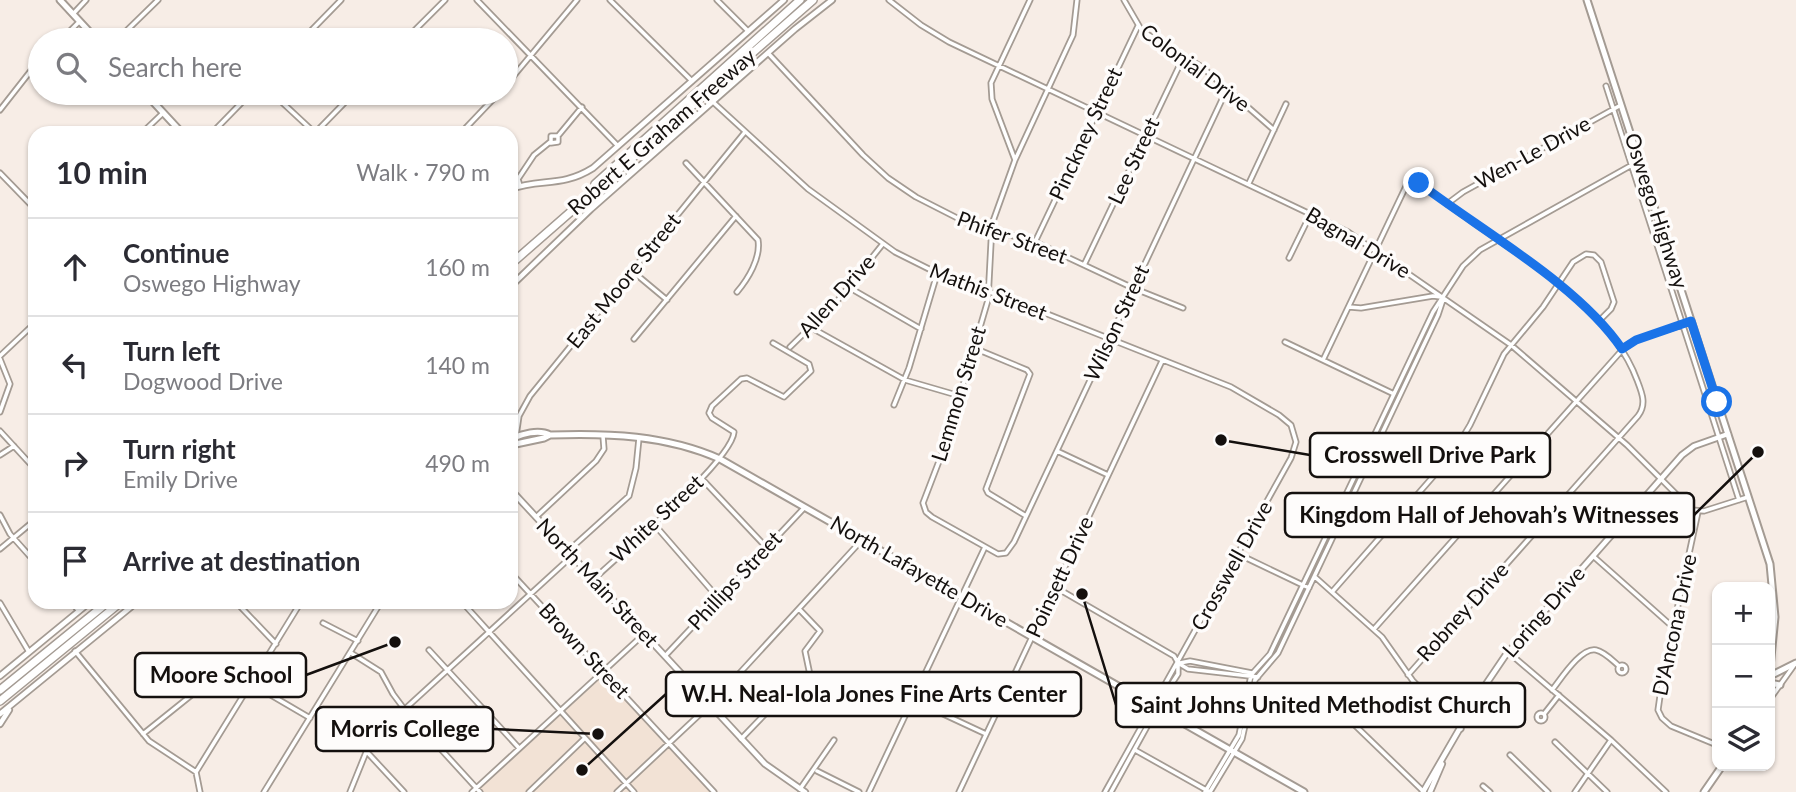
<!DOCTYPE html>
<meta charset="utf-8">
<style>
:root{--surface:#fff;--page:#f7f7f7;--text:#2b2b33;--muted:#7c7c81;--line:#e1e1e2}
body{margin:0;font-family:Lato,sans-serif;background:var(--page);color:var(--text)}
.controls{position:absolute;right:21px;bottom:21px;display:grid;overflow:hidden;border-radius:14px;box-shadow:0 2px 5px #0004}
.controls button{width:63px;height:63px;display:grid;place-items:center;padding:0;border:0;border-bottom:2px solid var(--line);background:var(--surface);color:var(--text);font:35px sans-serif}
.stop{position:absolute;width:21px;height:21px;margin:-16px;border:5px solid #1a73e8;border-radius:50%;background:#fff}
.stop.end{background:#1a73e8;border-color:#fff;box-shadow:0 2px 7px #0008}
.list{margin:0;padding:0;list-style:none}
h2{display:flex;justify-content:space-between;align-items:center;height:91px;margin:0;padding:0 28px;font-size:30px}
h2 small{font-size:23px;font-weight:400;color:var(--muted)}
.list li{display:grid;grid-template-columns:46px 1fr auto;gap:21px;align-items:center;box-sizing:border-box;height:98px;padding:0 28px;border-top:2px solid var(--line)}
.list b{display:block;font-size:26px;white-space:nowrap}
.list p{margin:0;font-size:23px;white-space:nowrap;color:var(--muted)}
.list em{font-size:23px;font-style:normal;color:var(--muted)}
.icon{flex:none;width:38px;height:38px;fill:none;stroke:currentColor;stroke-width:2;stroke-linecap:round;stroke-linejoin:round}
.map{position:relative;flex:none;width:1796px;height:792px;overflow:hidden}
.search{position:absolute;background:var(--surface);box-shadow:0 2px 5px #0004;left:28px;top:28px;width:490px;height:77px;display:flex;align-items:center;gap:18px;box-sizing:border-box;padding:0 24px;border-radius:38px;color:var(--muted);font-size:26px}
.panel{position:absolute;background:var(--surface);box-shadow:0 2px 5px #0004;left:28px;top:126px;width:490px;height:483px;border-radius:21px}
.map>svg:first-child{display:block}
.built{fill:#f2e2d5}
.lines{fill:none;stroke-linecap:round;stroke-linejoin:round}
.street-casing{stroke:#a49b93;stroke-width:7}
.secondary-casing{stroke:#a49b93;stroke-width:8}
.primary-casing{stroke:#a49b93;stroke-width:9}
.highway-casing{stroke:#a49b93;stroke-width:10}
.street{stroke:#fff;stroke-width:3.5}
.secondary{stroke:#fff;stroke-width:4.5}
.primary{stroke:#fff;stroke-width:5}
.highway{stroke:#fff;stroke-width:7}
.route{stroke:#1a73e8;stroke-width:9}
.labels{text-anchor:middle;stroke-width:7;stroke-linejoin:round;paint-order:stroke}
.street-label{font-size:21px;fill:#14100e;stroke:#fefcfb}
.leader{fill:none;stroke:#14100e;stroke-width:2.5}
.callout-dot{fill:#14100e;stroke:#fefcfb;stroke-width:2.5}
.callout{fill:#fefcfb;stroke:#14100e;stroke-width:2.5}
.callout-label{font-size:23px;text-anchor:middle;font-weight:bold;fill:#14100e}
</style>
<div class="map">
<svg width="1796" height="792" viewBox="0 0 1796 792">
<rect width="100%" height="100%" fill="#f7ede6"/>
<path class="built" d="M 603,676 L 710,792 L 476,792 Z"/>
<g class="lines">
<g class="street-casing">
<path id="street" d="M 477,0 L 618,146
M 610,0 L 692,81
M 717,0 L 748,31
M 889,0 L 921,25 L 949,42 L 1348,232 L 1511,345 L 1627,445 L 1692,510 L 1704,511 L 1748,497
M 1030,0 L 991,83 L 992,99 L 1015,160 L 992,224 L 988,300 L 946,443 L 923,503 L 926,512 L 932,517 L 998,554 L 1006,553 L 1014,542 L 1227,89
M 1124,0 L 1142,31 L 1202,67 L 1274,130
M 73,14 L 86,0
M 61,40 L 79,22
M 117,40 L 158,0
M 302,40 L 341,0
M 405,40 L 445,0
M 768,53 L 863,155 L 888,178 L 916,197 L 967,223 L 1035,242 L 1133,288 L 1183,308
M 506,85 L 577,0
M 1606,86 L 1739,500
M 272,93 L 315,133
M 713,102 L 808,189 L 895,252 L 949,279 L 1002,296 L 1231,387 L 1279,415 L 1291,425 L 1296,442 L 1291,458 L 1105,792
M 0,110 L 40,59
M 142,133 L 163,113
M 212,133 L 251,93
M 315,133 L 354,93
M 461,133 L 499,93
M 558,136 L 551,136 L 551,143 L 558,142 L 558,136 L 582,107
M 1015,160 L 1073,35 L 1077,0
M 686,163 L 758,240 C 761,258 748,279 737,292
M 0,173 L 35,209
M 1249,183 L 1286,104
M 520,186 L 518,179 L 534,155 L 550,142
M 1447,204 L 1463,192 L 1621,105
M 1035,242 L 1138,26
M 1289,258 L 1311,213
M 1084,265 L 1184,56
M 631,270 L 667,300
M 850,288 L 921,329
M 1349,307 L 1361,308 L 1433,296 L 1441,297
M 810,327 L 905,380 L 960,396
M 634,339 L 736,216
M 1285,342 L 1394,394
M 790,347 L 838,300 L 882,245
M 974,348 L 1027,370 L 1030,374 L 986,489 L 988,493 L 1026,516
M 0,356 L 35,323
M 0,359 L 10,384 L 0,412
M 1323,360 L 1408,182 L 1412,178 C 1430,189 1446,204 1464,216 C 1525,260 1610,307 1637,380 C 1642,393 1647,404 1638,416 L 1408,675
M 894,405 L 909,368 L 937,274
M 0,431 L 35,469
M 516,436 L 519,416 L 530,396 L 745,132
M 1057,451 L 1108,475
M 0,455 L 14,446
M 702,479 L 767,548
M 1698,512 L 1663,675 L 1658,710 L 1662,718 L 1671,726 L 1717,745
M 0,515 L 10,534 L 35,562
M 536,517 L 596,461 L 604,449 L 603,436
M 654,524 L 719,599
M 0,549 L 35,520
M 568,551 L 629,496 L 636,468 L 639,438
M 1238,554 L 1309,588
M 1593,556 L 1674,628
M 511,573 L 714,792
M 1315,577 L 1382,637 L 1413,681 L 1461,729
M 594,579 C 620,554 732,461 734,432 L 712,418 L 709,413 L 712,406 L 741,379 L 747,378 L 784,397 L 811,371 L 809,364 L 773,343
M 1055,587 L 1174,656 L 1178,663 L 1188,669 L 1258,677
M 1332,592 L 1452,455 L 1470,425 L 1504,354 L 1543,307 L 1573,262 L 1586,254 L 1594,255 L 1601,262 L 1614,302 L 1611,309 L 1599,321
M 71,602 L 79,611
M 236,602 L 276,644
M 436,602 L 437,602
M 462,602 L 634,792
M 0,603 L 29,652
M 323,623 L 358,641
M 1374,629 L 1623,349 L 1636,340 L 1691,322
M 429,650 L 519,748
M 75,651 L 149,741 L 196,772 L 200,792
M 1508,652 L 1611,740 L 1666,792
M 351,653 L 381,672 L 393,694 L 405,710 L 480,792
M 665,656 L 804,508
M 1180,663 L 1190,661 L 1252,673
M1618 669a4 4 0 1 1 8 0a4 4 0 1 1-8 0Z
M 866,678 L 986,734
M 252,684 L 310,718
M 1552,690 C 1561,679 1581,647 1596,650 C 1605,652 1613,661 1619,666
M 1770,699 L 1795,664
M 1335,706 L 1424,792
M1537 717a4 4 0 1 1 8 0a4 4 0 1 1-8 0Z
M 1544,714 L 1559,695
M 143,734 L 224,669 L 230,671 L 249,689
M 741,739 L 767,712 L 810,675 L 805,651 L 820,631 L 799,609
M 1555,742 L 1607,792
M 1135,750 L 1208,791
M 366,751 L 404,792
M 1510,755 L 1548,792
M 817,771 L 859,792
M 196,772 L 301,602
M 1483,786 L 1490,792
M 800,789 L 834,740
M 264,792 L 381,602
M 350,792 L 371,740 L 572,556
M 472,792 L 644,634
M 529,792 L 585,738
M 617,792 L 714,701 L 861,541
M 869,792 L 985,547
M 959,792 L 1162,361
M 1111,792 L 1165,694 L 1178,674 L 1178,663
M 1205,792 L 1239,735 L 1251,675 L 1270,654 L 1433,312 L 1463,266 L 1480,250 L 1639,161
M 1210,792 L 1242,739 L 1255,680 L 1278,653 L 1438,315 L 1443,300
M 1575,792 L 1611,740"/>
</g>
<g class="secondary-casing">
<path id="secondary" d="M 511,189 C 541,178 561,188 593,168 L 784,0
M 511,286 L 591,209 L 795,29 L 832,0
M 511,490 L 765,764 L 805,792
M 0,676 L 90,602
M 0,714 L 137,602
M 0,724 L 9,710
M 1423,792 L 1482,690 L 1505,656 L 1682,455 L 1694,446 L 1728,434
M 1430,792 L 1442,764"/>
</g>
<g class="primary-casing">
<path id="primary" d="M 60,0 L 97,40
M 1587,0 L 1770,564 L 1775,617 L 1770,667
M 145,93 L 182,133
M 511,439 C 521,434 539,429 550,435 C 608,433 666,435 720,459 L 1304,792
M 511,445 L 544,438 L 550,435
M 1770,676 L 1796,663
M 1770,683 L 1780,685
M 1704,792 L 1722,766"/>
</g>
<g class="highway-casing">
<path id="highway" d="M 595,184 L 800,0
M 511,264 L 813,0
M 0,690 L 108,602
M 0,701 L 121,602"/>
</g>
<use href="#street" class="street"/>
<use href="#secondary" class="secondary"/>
<use href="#primary" class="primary"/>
<use href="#highway" class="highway"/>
</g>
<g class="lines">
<path class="route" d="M 1419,183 C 1482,231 1579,285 1622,349 L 1636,340 L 1691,321 L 1717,402"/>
</g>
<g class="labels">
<g class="street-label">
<text transform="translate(1195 68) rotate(37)" y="7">Colonial Drive</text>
<text transform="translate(662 132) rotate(-41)" y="7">Robert E Graham Freeway</text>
<text transform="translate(1086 134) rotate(-65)" y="7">Pinckney Street</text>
<text transform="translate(1533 153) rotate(-29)" y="7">Wen-Le Drive</text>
<text transform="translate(1134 161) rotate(-65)" y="7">Lee Street</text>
<text transform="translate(1656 211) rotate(72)" y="7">Oswego Highway</text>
<text transform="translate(1012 238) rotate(20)" y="7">Phifer Street</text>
<text transform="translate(1358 243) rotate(31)" y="7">Bagnal Drive</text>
<text transform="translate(624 281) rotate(-51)" y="7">East Moore Street</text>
<text transform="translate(988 292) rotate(21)" y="7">Mathis Street</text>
<text transform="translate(837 296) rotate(-48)" y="7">Allen Drive</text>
<text transform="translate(1117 323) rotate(-65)" y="7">Wilson Street</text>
<text transform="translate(959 394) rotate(-73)" y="7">Lemmon Street</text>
<text transform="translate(657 519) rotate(-43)" y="7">White Street</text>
<text transform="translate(1232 566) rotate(-61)" y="7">Crosswell Drive</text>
<text transform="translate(919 572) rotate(30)" y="7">North Lafayette Drive</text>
<text transform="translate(1060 577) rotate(-65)" y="7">Poinsett Drive</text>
<text transform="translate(735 581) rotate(-47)" y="7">Phillips Street</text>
<text transform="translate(597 583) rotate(47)" y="7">North Main Street</text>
<text transform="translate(1463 612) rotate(-48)" y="7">Robney Drive</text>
<text transform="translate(1544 612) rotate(-49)" y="7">Loring Drive</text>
<text transform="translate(1675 625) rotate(-78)" y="7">D'Ancona Drive</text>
<text transform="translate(584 651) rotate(47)" y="7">Brown Street</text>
</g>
</g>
<path class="leader" d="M1221 440L1310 455M1758 452L1694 515M395 642L306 675M582 770L666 694M1082 594L1116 705M598 734L493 729"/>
<g class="callout-dot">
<circle cx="1221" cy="440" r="7"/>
<circle cx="1758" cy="452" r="7"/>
<circle cx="395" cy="642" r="7"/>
<circle cx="582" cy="770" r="7"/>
<circle cx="1082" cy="594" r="7"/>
<circle cx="598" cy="734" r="7"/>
</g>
<g class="callout">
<rect x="1310" y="433" width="240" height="44" rx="7"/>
<rect x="1285" y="493" width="409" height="44" rx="7"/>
<rect x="135" y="653" width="171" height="44" rx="7"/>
<rect x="666" y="672" width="415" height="44" rx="7"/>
<rect x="1116" y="683" width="409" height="44" rx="7"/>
<rect x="316" y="707" width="177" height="44" rx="7"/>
</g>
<g class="callout-label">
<text x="1430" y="463">Crosswell Drive Park</text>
<text x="1489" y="523">Kingdom Hall of Jehovah’s Witnesses</text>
<text x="221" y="683">Moore School</text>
<text x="874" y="702">W.H. Neal-Iola Jones Fine Arts Center</text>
<text x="1321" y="713">Saint Johns United Methodist Church</text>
<text x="405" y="737">Morris College</text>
</g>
</svg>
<div class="controls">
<button>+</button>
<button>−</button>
<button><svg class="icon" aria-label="layers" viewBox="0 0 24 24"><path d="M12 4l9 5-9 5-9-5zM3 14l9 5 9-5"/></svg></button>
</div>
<div class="stop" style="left:1717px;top:402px"></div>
<div class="stop end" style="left:1419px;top:183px"></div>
<div class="search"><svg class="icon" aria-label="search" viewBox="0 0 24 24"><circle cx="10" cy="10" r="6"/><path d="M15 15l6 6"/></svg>Search here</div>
<section class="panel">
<h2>10 min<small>Walk · 790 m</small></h2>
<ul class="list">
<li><svg class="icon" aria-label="ahead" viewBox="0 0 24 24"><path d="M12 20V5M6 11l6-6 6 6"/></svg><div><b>Continue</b><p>Oswego Highway</p></div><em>160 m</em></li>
<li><svg class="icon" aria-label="left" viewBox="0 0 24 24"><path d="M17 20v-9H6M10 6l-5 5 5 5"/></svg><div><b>Turn left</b><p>Dogwood Drive</p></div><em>140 m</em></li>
<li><svg class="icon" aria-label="right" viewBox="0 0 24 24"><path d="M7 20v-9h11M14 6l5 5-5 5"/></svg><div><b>Turn right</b><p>Emily Drive</p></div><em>490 m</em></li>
<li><svg class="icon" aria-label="arrive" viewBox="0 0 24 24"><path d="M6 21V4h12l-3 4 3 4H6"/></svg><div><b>Arrive at destination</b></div></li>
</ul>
</section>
</div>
